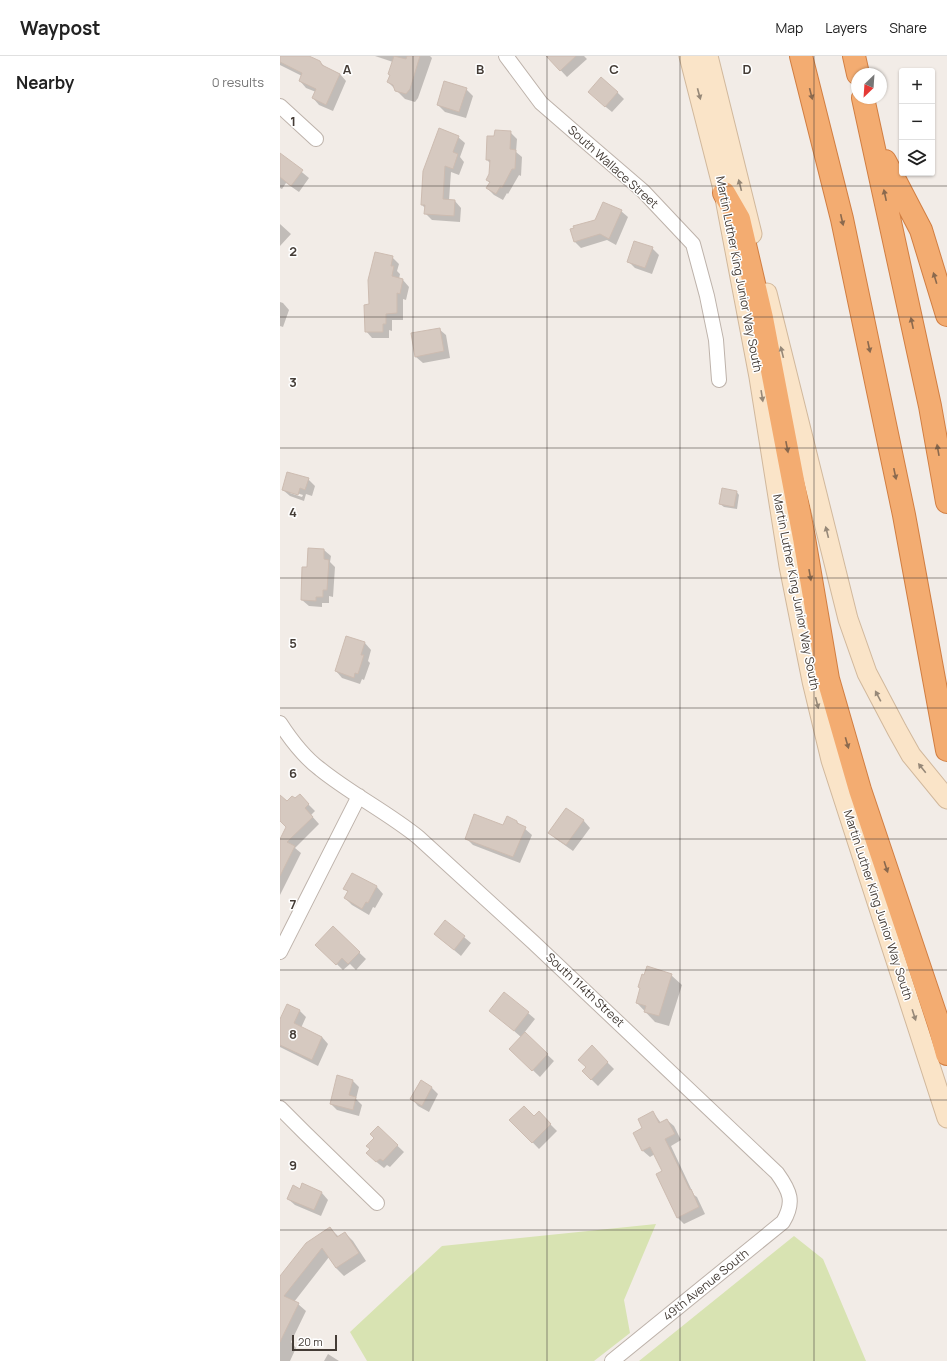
<!DOCTYPE html>
<meta charset="utf-8">
<style>
:root{--surface:#fff;--page:#f2f2f2;--text:#222;--muted:#767676;--line:#e0e0e0}
body{margin:0;font-family:Manrope,sans-serif;background:var(--page);color:var(--text)}
.controls{position:absolute;right:12px;top:12px;display:grid;overflow:hidden;border-radius:4px;box-shadow:0 1px 3px #0004}
.controls button{width:36px;height:36px;display:grid;place-items:center;padding:0;border:0;border-bottom:1px solid var(--line);background:var(--surface);color:var(--text);font:20px sans-serif}
.compass{position:absolute;left:571px;top:12px;width:36px;height:36px;border-radius:50%;background:var(--surface);box-shadow:0 1px 3px #0004;rotate:205deg}
.scale{position:absolute;left:12px;bottom:10px;width:45px;box-sizing:border-box;padding-left:4px;border:2px solid #443c36;border-top:0;font-size:11px;line-height:14px;white-space:nowrap;color:#443c36;-webkit-text-stroke:3px #fff;paint-order:stroke}
.list{margin:0;padding:0;list-style:none}
h2{display:flex;justify-content:space-between;align-items:center;height:52px;margin:0;padding:0 16px;font-size:17px}
h2 small{font-size:13px;font-weight:400;color:var(--muted)}
.icon{flex:none;width:22px;height:22px;fill:none;stroke:currentColor;stroke-width:2;stroke-linecap:round;stroke-linejoin:round}
.map{position:relative;flex:none;width:667px;height:1305px;overflow:hidden}
header{display:flex;align-items:center;gap:24px;box-sizing:border-box;height:56px;padding:0 20px;background:var(--surface);border-bottom:1px solid var(--line)}
header strong{font-size:19px}
nav{display:flex;gap:22px;margin-inline-start:auto;font-size:14px}
main{display:flex}
aside{flex:1;background:var(--surface)}
.map>svg:first-child{display:block}
.green{fill:#d8e3b2}
.shadow{fill:#0003;fill-rule:evenodd}
.building{fill:#d6c9c0;stroke:#cdbcb1}
.lines{fill:none;stroke-linecap:round;stroke-linejoin:round}
.minor-casing{stroke:#bdb2aa;stroke-width:16}
.secondary-casing{stroke:#d1b89c;stroke-width:21}
.motorway-casing{stroke:#d17e42;stroke-width:24}
.minor{stroke:#fff;stroke-width:14}
.secondary{stroke:#fae4c8;stroke-width:19}
.motorway{stroke:#f3ac71;stroke-width:22}
.oneway{fill:#968878}
.oneway2{fill:#8a694e}
.grid{fill:none;stroke:#443c36;stroke-width:1;stroke-opacity:0.55}
.labels{text-anchor:middle;stroke-width:3;stroke-linejoin:round;paint-order:stroke}
.street-label{font-size:12px;fill:#443c36;stroke:#fff}
.grid-label{font-size:13px;text-anchor:middle;font-weight:bold;fill:#443c36;stroke:#fff;stroke-width:3;stroke-linejoin:round;paint-order:stroke}
</style>
<header>
<strong>Waypost</strong>
<nav><a>Map</a><a>Layers</a><a>Share</a></nav>
</header>
<main>
<aside>
<h2>Nearby<small>0 results</small></h2>
<ul class="list">
</ul>
</aside>
<div class="map">
<svg width="667" height="1305" viewBox="0 0 667 1305">
<rect width="100%" height="100%" fill="#f2ece7"/>
<path class="green" d="M 376,1168 L 344,1244 L 350,1277 L 314,1305 L 87,1305 L 70,1276 L 162,1190 Z
M 514,1180 L 543,1203 L 586,1305 L 359,1305 Z"/>
<path class="shadow" d="M 0,0 L 27,0 L 40,6 L 46,12 L 60,18 L 66,25 L 53,55 L 39,49 L 33,42 L 36,36 L 26,32 L 20,25 L 22,20 L 0,9 Z
M 95,0 L 150,0 L 152,2 L 138,42 L 135,46 L 125,43 L 108,26 L 113,6 Z
M 271,0 L 304,0 L 307,3 L 287,21 L 269,2 Z
M 186,33 L 193,40 L 186,62 L 165,56 L 158,49 Z
M 337,36 L 344,43 L 332,56 L 316,43 Z
M 230,76 L 237,83 L 236,96 L 242,101 L 241,120 L 239,119 L 228,138 L 227,137 L 223,144 L 214,139 L 207,132 L 210,127 L 207,124 L 210,119 L 211,108 L 207,104 L 215,81 Z
M 178,81 L 185,87 L 180,101 L 184,106 L 179,119 L 171,116 L 169,144 L 175,145 L 181,152 L 180,166 L 152,164 L 145,157 L 146,153 L 142,149 Z
M 0,98 L 29,122 L 19,136 L 6,127 L 2,133 L 0,132 Z
M 341,155 L 348,161 L 336,189 L 327,184 L 301,192 L 294,185 L 316,164 Z
M 0,168 L 11,178 L 0,190 Z
M 372,192 L 379,199 L 372,218 L 355,212 L 348,205 Z
M 112,201 L 119,208 L 117,215 L 120,218 L 119,223 L 123,224 L 129,231 L 126,244 L 123,243 L 123,264 L 112,264 L 112,275 L 109,274 L 109,282 L 92,282 L 86,275 L 90,249 Z
M 0,246 L 3,247 L 9,254 L 3,271 L 0,270 Z
M 159,273 L 166,279 L 170,302 L 143,307 L 136,301 Z
M 28,423 L 35,430 L 32,440 L 26,438 L 24,445 L 10,440 L 3,434 ZM 10,435 L 23,439 L 22,441 L 10,437 Z
M 456,435 L 459,439 L 457,453 L 444,451 L 440,448 Z
M 44,494 L 51,500 L 50,506 L 55,511 L 53,541 L 49,540 L 49,547 L 42,547 L 42,551 L 29,550 L 22,544 L 28,512 Z
M 67,581 L 85,587 L 91,594 L 88,605 L 90,607 L 84,624 L 82,623 L 80,628 L 62,622 L 56,615 Z
M 0,740 L 7,747 L 15,744 L 20,740 L 35,755 L 31,759 L 39,768 L 15,792 L 21,797 L 0,839 L 0,785 L 7,771 L 0,764 Z
M 287,753 L 304,765 L 310,772 L 293,795 L 276,783 L 270,776 Z
M 237,766 L 252,779 L 240,807 L 193,789 L 186,782 Z
M 73,818 L 97,831 L 103,838 L 95,852 L 93,851 L 89,859 L 72,849 L 65,842 L 68,836 L 65,833 Z
M 165,865 L 191,887 L 181,900 L 155,878 Z
M 53,872 L 86,903 L 76,914 L 70,908 L 63,914 L 37,889 Z
M 391,919 L 402,929 L 389,970 L 375,966 L 357,947 Z
M 20,955 L 26,961 L 21,972 L 42,981 L 48,988 L 38,1010 L 0,991 L 0,962 L 2,962 Z
M 211,955 L 248,957 L 255,963 L 244,977 L 274,1005 L 260,1021 L 237,999 L 241,981 Z
M 312,991 L 334,1013 L 318,1030 L 303,1015 L 307,1011 Z
M 72,1024 L 79,1031 L 76,1043 L 82,1049 L 79,1060 L 57,1054 L 51,1048 Z
M 141,1026 L 152,1032 L 158,1038 L 149,1056 L 138,1050 L 132,1043 Z
M 373,1056 L 381,1067 L 387,1064 L 394,1070 L 401,1084 L 391,1090 L 414,1139 L 417,1141 L 425,1158 L 404,1168 L 398,1162 L 383,1115 L 375,1098 L 370,1101 L 363,1095 L 364,1073 Z
M 259,1057 L 277,1075 L 259,1093 L 231,1064 L 254,1062 Z
M 98,1071 L 124,1096 L 110,1111 L 107,1109 L 104,1112 L 94,1104 L 91,1093 Z
M 23,1129 L 42,1137 L 48,1144 L 41,1160 L 15,1149 L 8,1143 L 21,1134 Z
M 50,1172 L 59,1181 L 65,1177 L 73,1185 L 86,1205 L 64,1220 L 56,1212 L 49,1201 L 14,1246 L 18,1248 L 26,1255 L 11,1286 L 16,1292 L 10,1305 L 0,1305 L 0,1221 Z
M 48,1298 L 59,1305 L 44,1305 Z"/>
<path class="building" d="M 0,0 L 29,0 L 40,5 L 42,9 L 60,18 L 46,49 L 32,42 L 36,33 L 19,25 L 22,17 L 0,6 Z
M 114,0 L 126,3 L 127,0 L 140,0 L 130,33 L 126,38 L 115,35 L 113,29 L 107,26 L 110,19 L 108,18 Z
M 266,0 L 296,0 L 280,15 Z
M 321,21 L 338,36 L 325,51 L 308,36 Z
M 164,25 L 187,32 L 179,56 L 157,49 Z
M 159,72 L 179,80 L 173,96 L 178,98 L 173,113 L 165,110 L 163,143 L 175,144 L 174,160 L 144,158 L 145,149 L 141,149 L 143,115 Z
M 215,74 L 231,75 L 230,93 L 236,94 L 235,113 L 232,113 L 222,132 L 220,131 L 216,138 L 206,132 L 210,126 L 206,124 L 209,118 L 210,104 L 206,104 L 207,80 L 214,80 Z
M 0,97 L 23,114 L 11,130 L 0,121 Z
M 323,146 L 342,154 L 329,183 L 320,178 L 294,186 L 290,173 L 294,172 L 293,170 L 315,164 Z
M 354,185 L 373,191 L 365,212 L 347,206 Z
M 95,196 L 113,200 L 111,210 L 114,210 L 112,220 L 123,223 L 120,238 L 117,237 L 117,257 L 106,258 L 106,268 L 103,268 L 103,276 L 85,276 L 84,249 L 89,248 L 88,224 Z
M 160,272 L 164,295 L 135,301 L 131,277 Z
M 7,416 L 29,422 L 25,434 L 20,432 L 18,439 L 2,434 Z
M 442,432 L 457,435 L 454,451 L 439,448 Z
M 28,492 L 44,493 L 44,503 L 49,504 L 47,534 L 43,534 L 43,541 L 36,541 L 36,545 L 21,544 L 22,511 L 27,511 Z
M 66,580 L 85,586 L 81,599 L 84,599 L 78,618 L 75,617 L 74,622 L 55,615 Z
M 20,738 L 29,748 L 25,752 L 33,761 L 7,786 L 15,790 L 0,820 L 0,783 L 6,771 L 0,765 L 0,739 L 7,745 L 12,740 L 15,742 Z
M 286,752 L 304,764 L 286,789 L 268,777 Z
M 194,758 L 223,769 L 227,760 L 237,765 L 237,767 L 246,771 L 233,801 L 185,783 Z
M 72,817 L 97,830 L 88,847 L 86,846 L 82,853 L 64,842 L 68,835 L 63,833 Z
M 165,864 L 185,880 L 174,894 L 154,878 Z
M 53,870 L 80,896 L 68,908 L 62,902 L 56,909 L 35,889 Z
M 367,910 L 392,918 L 379,960 L 364,956 L 366,950 L 356,947 L 360,932 L 358,931 L 362,918 L 364,919 Z
M 224,936 L 249,956 L 234,975 L 209,955 Z
M 7,948 L 20,954 L 14,967 L 42,981 L 32,1004 L 0,989 L 0,963 Z
M 245,976 L 268,998 L 252,1015 L 229,993 Z
M 312,989 L 328,1006 L 311,1024 L 302,1015 L 306,1011 L 298,1004 Z
M 57,1019 L 73,1024 L 69,1039 L 76,1041 L 73,1054 L 50,1048 Z
M 141,1024 L 152,1031 L 142,1050 L 130,1043 Z
M 244,1050 L 254,1060 L 259,1055 L 271,1068 L 252,1087 L 229,1064 Z
M 373,1055 L 379,1067 L 387,1063 L 395,1078 L 385,1083 L 410,1134 L 411,1133 L 419,1151 L 397,1162 L 376,1118 L 382,1115 L 370,1091 L 362,1095 L 353,1077 L 362,1072 L 358,1063 Z
M 98,1070 L 118,1089 L 103,1105 L 100,1103 L 96,1106 L 86,1097 L 90,1093 L 86,1090 L 94,1082 L 90,1078 Z
M 22,1127 L 42,1136 L 34,1154 L 7,1143 L 13,1129 L 20,1133 Z
M 50,1171 L 57,1181 L 65,1176 L 79,1197 L 56,1212 L 42,1192 L 4,1240 L 19,1247 L 0,1286 L 0,1220 L 26,1187 Z"/>
<g class="lines">
<g class="minor-casing">
<path id="minor" d="M 226,0 L 261,47 L 299,80 L 363,135 L 413,188 L 427,240 L 436,284 L 439,324
M 0,50 L 36,83
M 0,667 C 11,684 24,701 40,713 C 71,738 107,756 138,781 L 253,886 L 497,1117 C 510,1135 515,1146 503,1166 L 332,1305
M 0,896 L 79,740
M 0,1052 L 25,1077 L 97,1147"/>
</g>
<g class="secondary-casing">
<path id="secondary" d="M 409,0 L 444,137 L 479,321 L 509,510 L 532,625 L 551,704 L 667,1062
M 428,0 L 472,178
M 487,237 L 568,563 L 587,617 L 617,674 L 631,699 L 667,743"/>
</g>
<g class="motorway-casing">
<path id="motorway" d="M 521,0 L 562,163 L 624,459 L 667,694
M 574,0 L 578,18
M 583,42 L 650,350 L 667,446
M 605,105 L 641,174 L 667,259
M 444,137 L 459,163 L 482,262 L 524,482 L 548,623 L 580,734 L 659,969 L 667,998"/>
</g>
<use href="#minor" class="minor"/>
<use href="#secondary" class="secondary"/>
<use href="#motorway" class="motorway"/>
</g>
<defs><path id="oneway-solid" d="M-6-.8H1V-3.2L6.5 0L1 3.2V.8H-6Z"/></defs>
<g class="oneway">
<use href="#oneway-solid" transform="translate(419 38) rotate(75)"/>
<use href="#oneway-solid" transform="translate(460 129) rotate(-104)"/>
<use href="#oneway-solid" transform="translate(502 296) rotate(-104)"/>
<use href="#oneway-solid" transform="translate(482 340) rotate(81)"/>
<use href="#oneway-solid" transform="translate(547 476) rotate(-104)"/>
<use href="#oneway-solid" transform="translate(598 640) rotate(-118)"/>
<use href="#oneway-solid" transform="translate(537 647) rotate(76)"/>
<use href="#oneway-solid" transform="translate(642 712) rotate(-129)"/>
<use href="#oneway-solid" transform="translate(634 959) rotate(72)"/>
</g>
<g class="oneway2">
<use href="#oneway-solid" transform="translate(531 38) rotate(76)"/>
<use href="#oneway-solid" transform="translate(605 139) rotate(-102)"/>
<use href="#oneway-solid" transform="translate(562 164) rotate(77)"/>
<use href="#oneway-solid" transform="translate(655 222) rotate(-107)"/>
<use href="#oneway-solid" transform="translate(632 267) rotate(-102)"/>
<use href="#oneway-solid" transform="translate(589 291) rotate(78)"/>
<use href="#oneway-solid" transform="translate(507 391) rotate(79)"/>
<use href="#oneway-solid" transform="translate(658 394) rotate(-100)"/>
<use href="#oneway-solid" transform="translate(615 418) rotate(78)"/>
<use href="#oneway-solid" transform="translate(530 519) rotate(80)"/>
<use href="#oneway-solid" transform="translate(567 687) rotate(74)"/>
<use href="#oneway-solid" transform="translate(606 811) rotate(72)"/>
</g>
<path class="grid" d="M 133,0 L 133,1305M 267,0 L 267,1305M 400,0 L 400,1305M 534,0 L 534,1305M 0,130 L 667,130M 0,261 L 667,261M 0,392 L 667,392M 0,522 L 667,522M 0,652 L 667,652M 0,783 L 667,783M 0,914 L 667,914M 0,1044 L 667,1044M 0,1174 L 667,1174"/>
<g class="labels">
<g class="street-label">
<text transform="translate(333 111) rotate(42)" y="4">South Wallace Street</text>
<text transform="translate(459 218) rotate(79)" y="4">Martin Luther King Junior Way South</text>
<text transform="translate(516 536) rotate(79)" y="4">Martin Luther King Junior Way South</text>
<text transform="translate(598 849) rotate(72)" y="4">Martin Luther King Junior Way South</text>
<text transform="translate(305 934) rotate(43)" y="4">South 114th Street</text>
<text transform="translate(426 1229) rotate(-39)" y="4">49th Avenue South</text>
</g>
</g>
<g class="grid-label">
<text x="67" y="18">A</text>
<text x="200" y="18">B</text>
<text x="334" y="18">C</text>
<text x="467" y="18">D</text>
<text x="13" y="70">1</text>
<text x="13" y="200">2</text>
<text x="13" y="331">3</text>
<text x="13" y="461">4</text>
<text x="13" y="592">5</text>
<text x="13" y="722">6</text>
<text x="13" y="853">7</text>
<text x="13" y="983">8</text>
<text x="13" y="1114">9</text>
</g>
</svg>
<div class="controls">
<button>+</button>
<button>−</button>
<button><svg class="icon" aria-label="layers" viewBox="0 0 24 24"><path d="M12 4l9 5-9 5-9-5zM3 14l9 5 9-5"/></svg></button>
</div>
<svg class="compass" viewBox="-18 -18 36 36"><path d="M0-13l5 13h-10z" fill="#e53935"/><path d="M0 13l5-13h-10z" fill="#767676"/></svg>
<div class="scale">20 m</div>
</div>
</main>
